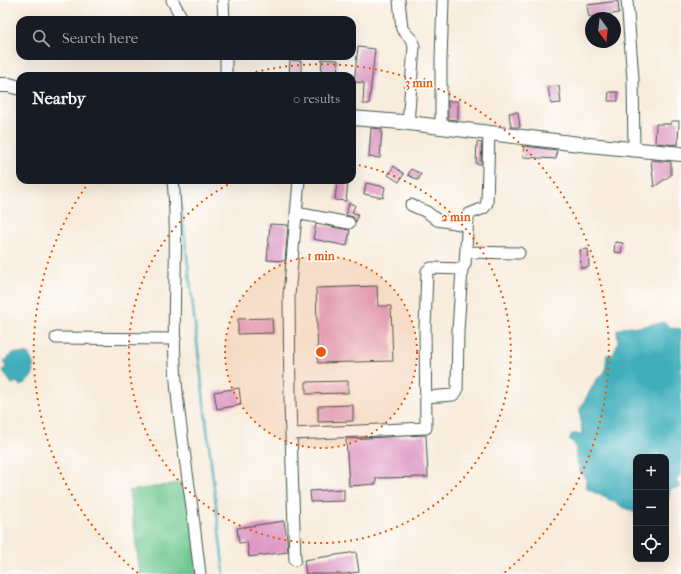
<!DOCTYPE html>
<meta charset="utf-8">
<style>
:root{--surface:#171b24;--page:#20242c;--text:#f1f3f6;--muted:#9ea1a6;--line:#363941}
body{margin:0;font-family:"IM FELL French Canon",serif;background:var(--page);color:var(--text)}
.controls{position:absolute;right:12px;bottom:12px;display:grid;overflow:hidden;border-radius:8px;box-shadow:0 4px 16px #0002}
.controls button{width:36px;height:36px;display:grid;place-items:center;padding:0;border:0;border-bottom:1px solid var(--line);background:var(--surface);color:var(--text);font:20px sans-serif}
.compass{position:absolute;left:585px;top:12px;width:36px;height:36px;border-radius:50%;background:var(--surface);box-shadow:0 4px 16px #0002;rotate:165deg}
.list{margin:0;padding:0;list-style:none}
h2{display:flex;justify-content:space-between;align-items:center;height:52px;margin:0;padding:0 16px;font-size:17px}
h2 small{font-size:13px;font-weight:400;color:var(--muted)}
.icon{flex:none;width:22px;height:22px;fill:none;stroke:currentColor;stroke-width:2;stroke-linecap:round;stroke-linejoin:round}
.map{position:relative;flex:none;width:681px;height:574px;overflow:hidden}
.search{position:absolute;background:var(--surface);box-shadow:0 4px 16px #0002;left:16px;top:16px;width:340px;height:44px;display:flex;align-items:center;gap:10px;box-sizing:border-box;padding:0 14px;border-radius:12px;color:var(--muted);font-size:15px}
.panel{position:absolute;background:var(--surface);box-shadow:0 4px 16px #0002;left:16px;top:72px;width:340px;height:112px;border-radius:12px}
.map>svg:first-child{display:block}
.green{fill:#6ec890;stroke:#468262}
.water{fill:#3fafbb;stroke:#2f7678}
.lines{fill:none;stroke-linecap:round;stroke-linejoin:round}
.stream{stroke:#3fafbb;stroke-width:2.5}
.building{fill:#de9ac3}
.minor-casing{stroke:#40574d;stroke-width:13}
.major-casing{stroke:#40574d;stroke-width:16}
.minor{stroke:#fff;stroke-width:11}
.major{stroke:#fff;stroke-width:14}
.ring{fill:none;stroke:#e8590c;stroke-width:2;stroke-dasharray:2 4}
.centre{fill:#e8590c;stroke:#fff;stroke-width:2}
.ring-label{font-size:12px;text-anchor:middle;font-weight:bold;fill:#e8590c;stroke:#fff;stroke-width:3;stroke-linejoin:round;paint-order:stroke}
</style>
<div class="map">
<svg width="681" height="574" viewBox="0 0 681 574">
<rect width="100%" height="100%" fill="#fff"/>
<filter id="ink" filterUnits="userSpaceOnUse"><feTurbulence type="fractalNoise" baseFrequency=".025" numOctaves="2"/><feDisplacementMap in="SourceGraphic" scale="8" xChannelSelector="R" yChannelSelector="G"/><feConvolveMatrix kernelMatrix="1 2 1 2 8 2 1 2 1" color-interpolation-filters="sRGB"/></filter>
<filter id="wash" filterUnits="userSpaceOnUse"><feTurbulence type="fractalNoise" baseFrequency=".012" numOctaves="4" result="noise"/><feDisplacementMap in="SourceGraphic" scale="16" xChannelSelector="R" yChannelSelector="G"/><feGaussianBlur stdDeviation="0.9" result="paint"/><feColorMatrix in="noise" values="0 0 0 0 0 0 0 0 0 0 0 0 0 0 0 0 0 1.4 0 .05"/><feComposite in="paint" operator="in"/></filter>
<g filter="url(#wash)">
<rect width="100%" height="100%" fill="#f8ecdc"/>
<path class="green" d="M 187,482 L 199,574 L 140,574 L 129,491 Z"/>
<path class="water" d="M 664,322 L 672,328 L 681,329 L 681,474 L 676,480 L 681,487 L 670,489 L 669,498 L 666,502 L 666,457 L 636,457 L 635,513 L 586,488 L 586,479 L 580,473 L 580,467 L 577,463 L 575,444 L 569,439 L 572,434 L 582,434 L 580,409 L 596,380 L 605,372 L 607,355 L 614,354 L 618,341 L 617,330 L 629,326 L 639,327 Z
M 13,353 L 28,354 C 37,368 36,377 20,386 L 17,382 L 12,384 L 3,372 L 6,367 L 4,362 Z"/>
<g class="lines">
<path class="stream" d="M 179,187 L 224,574"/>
</g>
<g id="blocks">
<path class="building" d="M 618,1 L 619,13 L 589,17 L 587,5 Z
M 358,47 L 375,49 L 369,104 L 363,104 L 364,83 L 354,82 Z
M 322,59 L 338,60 L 337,76 L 321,76 Z
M 290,60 L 301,61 L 301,76 L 289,76 Z
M 559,86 L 561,103 L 551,104 L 548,87 Z
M 609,92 L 618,92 L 618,101 L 608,101 Z
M 448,101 L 458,101 L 458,120 L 448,119 Z
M 518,112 L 520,127 L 511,127 L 509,113 Z
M 671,121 L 679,121 L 678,145 L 655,143 L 656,124 L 671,124 Z
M 371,128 L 382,129 L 380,158 L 369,157 Z
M 477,142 L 482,143 L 481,164 L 476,164 Z
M 524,146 L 557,150 L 556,159 L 523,157 Z
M 651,160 L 671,162 L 671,175 L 654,187 Z
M 394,166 L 404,174 L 399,182 L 388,175 Z
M 411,169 L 421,174 L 418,180 L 408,175 Z
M 337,181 L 348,182 L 346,201 L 335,200 Z
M 366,183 L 385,187 L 383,198 L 364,194 Z
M 349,203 L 355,205 L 352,213 L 358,214 L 356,222 L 353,217 L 346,215 Z
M 270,224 L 288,225 L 285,261 L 267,260 Z
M 316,224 L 350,230 L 347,246 L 313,239 Z
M 615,242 L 623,243 L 621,253 L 614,252 Z
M 588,249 L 589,267 L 581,268 L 580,250 Z
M 377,286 L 378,306 L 391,306 L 393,361 L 318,363 L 316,288 Z
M 272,318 L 273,333 L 238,334 L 238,319 Z
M 348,381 L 348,393 L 306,394 L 306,382 Z
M 239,388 L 241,405 L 217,409 L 214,392 Z
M 353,405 L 353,421 L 318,422 L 318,406 Z
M 426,435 L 428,477 L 376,478 L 376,484 L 349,486 L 346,439 Z
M 344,489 L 344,501 L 311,502 L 310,491 Z
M 284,521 L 287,539 L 288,552 L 249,557 L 247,542 L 239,543 L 237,528 Z
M 356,552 L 359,572 L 345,574 L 306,574 L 304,560 Z"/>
</g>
</g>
<g filter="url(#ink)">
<use href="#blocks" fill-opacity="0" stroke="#40574d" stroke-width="1"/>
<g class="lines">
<g class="minor-casing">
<path id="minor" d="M 172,0 L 183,20
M 223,0 L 224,20
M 399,0 L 402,29 L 412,40 L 414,47 L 408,123
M 627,0 L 633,79 L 634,149
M 226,56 L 226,76
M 441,127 L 441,59 L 443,0
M 173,180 C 179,241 172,302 175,362 C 176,402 183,441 188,480 C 193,511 196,543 200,574
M 411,205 L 427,212 L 437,220 L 466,225
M 296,213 L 349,223
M 466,252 L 519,253
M 56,338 L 175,339
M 426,397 L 453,395 L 457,391 L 458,331 L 462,269
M 291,434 L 426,428 L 425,328 L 427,271 L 431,268 L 462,269 L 465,264 L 468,217 L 469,214 L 484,208 L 487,203 L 489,133
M 295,560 L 290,402 L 289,296 L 299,180"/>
</g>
<g class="major-casing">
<path id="major" d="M 0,85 L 9,85 L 20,88
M 352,118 L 401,122 L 579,144 L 681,154"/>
</g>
<use href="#minor" class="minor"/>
<use href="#major" class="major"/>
</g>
</g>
<circle cx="321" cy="352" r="96" fill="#e8590c" fill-opacity=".12"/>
<g class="ring">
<circle cx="321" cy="352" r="96"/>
<path d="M353 164A191 191 0 1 1 237 180"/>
<path d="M138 573A287 287 0 0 1 90 181M244 75A287 287 0 0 1 504 573"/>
</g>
<circle cx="321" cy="352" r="6" class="centre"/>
<g class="ring-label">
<text x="419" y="87">3 min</text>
<text x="456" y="221">2 min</text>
<text x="321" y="260">1 min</text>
</g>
</svg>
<div class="controls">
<button>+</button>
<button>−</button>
<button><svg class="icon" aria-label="locate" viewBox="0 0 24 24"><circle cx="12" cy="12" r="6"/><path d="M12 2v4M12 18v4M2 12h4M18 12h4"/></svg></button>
</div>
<svg class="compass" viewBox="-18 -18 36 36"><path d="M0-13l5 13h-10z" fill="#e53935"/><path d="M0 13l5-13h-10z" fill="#9ea1a6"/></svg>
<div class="search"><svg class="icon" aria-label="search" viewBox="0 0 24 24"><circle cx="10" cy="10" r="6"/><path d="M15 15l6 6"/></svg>Search here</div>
<section class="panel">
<h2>Nearby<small>0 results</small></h2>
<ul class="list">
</ul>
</section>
</div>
